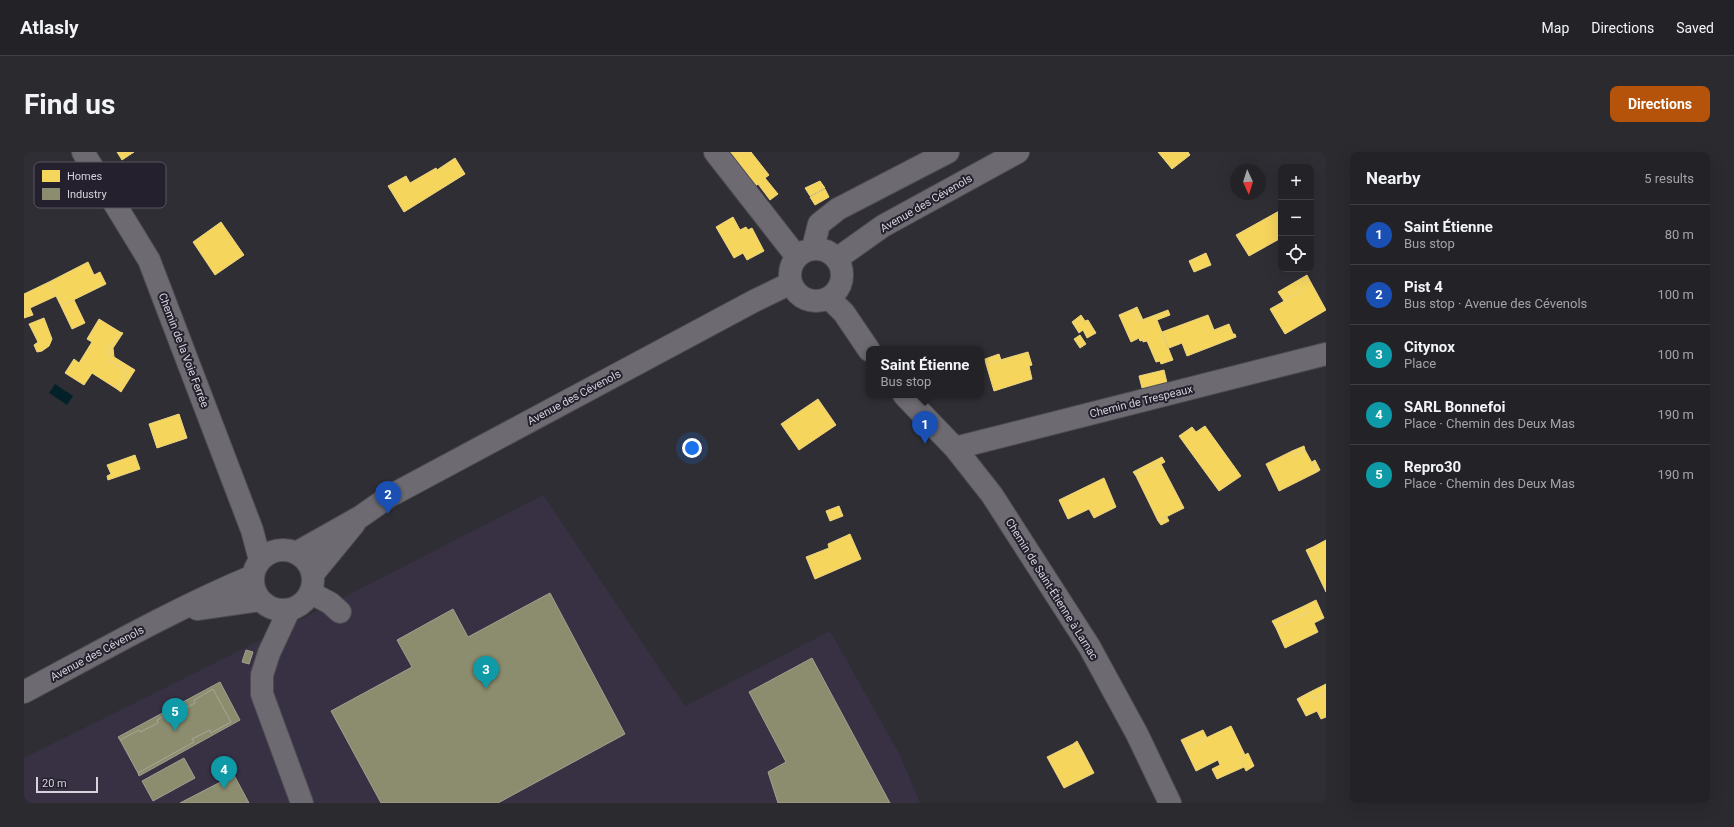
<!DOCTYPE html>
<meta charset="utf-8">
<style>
:root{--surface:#232227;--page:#2b2a2f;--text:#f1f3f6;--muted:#a3a4a7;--line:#403f44;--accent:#b45309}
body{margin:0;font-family:Roboto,sans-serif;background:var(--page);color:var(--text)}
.controls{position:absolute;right:12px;top:12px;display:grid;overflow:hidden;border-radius:8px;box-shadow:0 4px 16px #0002}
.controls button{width:36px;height:36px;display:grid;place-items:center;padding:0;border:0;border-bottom:1px solid var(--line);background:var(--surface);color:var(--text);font:20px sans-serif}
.compass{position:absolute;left:1206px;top:12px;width:36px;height:36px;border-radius:50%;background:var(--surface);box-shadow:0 4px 16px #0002;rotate:176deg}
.scale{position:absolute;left:12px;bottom:10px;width:62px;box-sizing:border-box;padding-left:4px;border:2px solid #d6d3dc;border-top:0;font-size:11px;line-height:14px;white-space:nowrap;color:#d6d3dc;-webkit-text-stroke:3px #24202d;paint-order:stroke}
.you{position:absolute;left:668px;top:296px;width:14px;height:14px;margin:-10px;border:3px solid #fff;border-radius:50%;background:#1a73e8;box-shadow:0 0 0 6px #1a73e833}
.badge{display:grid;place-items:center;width:26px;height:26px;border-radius:50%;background:var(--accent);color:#fff;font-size:13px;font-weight:700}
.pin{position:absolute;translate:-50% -33px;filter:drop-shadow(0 1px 2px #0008)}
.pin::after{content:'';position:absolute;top:21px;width:14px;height:12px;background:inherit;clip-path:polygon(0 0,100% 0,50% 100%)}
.popup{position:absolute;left:842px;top:194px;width:118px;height:52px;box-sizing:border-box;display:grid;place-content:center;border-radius:8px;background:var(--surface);filter:drop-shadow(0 1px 3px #0005);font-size:13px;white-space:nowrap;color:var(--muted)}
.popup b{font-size:15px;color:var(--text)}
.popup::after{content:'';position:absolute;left:50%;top:100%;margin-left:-8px;border:8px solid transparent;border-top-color:var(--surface)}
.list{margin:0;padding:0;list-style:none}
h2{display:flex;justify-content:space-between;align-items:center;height:52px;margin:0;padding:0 16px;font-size:17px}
h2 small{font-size:13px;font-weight:400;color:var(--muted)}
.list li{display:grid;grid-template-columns:26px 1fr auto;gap:12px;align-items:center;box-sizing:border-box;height:60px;padding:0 16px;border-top:1px solid var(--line)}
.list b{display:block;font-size:15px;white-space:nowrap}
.list p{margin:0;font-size:13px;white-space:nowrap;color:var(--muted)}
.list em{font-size:13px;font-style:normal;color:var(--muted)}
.icon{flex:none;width:22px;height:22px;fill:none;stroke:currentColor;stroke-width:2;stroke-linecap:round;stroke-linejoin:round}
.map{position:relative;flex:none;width:1302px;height:651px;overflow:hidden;border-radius:8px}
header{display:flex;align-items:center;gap:24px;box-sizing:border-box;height:56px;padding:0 20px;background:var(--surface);border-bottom:1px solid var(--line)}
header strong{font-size:19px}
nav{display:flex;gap:22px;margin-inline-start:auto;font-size:14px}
.intro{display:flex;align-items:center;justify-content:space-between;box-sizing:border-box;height:96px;padding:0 24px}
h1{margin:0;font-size:28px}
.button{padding:10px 18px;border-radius:8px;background:var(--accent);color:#fff;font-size:14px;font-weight:700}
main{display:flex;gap:24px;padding:0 24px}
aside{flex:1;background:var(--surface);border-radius:8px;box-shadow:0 4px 16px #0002}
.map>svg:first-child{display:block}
.built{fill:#373143}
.water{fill:#042129}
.homes{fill:#f6d55c;stroke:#ecd482}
.industry{fill:#8c8c6e;stroke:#a2a18f}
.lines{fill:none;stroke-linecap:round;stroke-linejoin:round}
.minor-casing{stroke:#4d4c52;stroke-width:24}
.minor{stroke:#6d6b71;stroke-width:22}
.labels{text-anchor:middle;stroke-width:4;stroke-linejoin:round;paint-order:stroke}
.street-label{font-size:11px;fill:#d6d3dc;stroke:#24202d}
.key{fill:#24202d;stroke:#595662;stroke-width:1}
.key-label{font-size:11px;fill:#d6d3dc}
</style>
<header>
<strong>Atlasly</strong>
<nav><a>Map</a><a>Directions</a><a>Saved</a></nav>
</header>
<div class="intro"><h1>Find us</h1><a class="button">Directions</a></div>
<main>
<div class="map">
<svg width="1302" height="651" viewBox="0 0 1302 651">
<rect width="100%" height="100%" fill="#2f2e34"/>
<path class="built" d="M 519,343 L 661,554 L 806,479 L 876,603 L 896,651 L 0,651 L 0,606 L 209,502 Z"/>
<path class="water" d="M 31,232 L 49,244 L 43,253 L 25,241 Z"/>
<path class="homes" d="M 93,0 L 110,0 L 98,8 Z
M 701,0 L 727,0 L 745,23 L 741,26 L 754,42 L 746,48 L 734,32 L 729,36 Z
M 1134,0 L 1164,0 L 1166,3 L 1148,17 Z
M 431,6 L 441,22 L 380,60 L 364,34 L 382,24 L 386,31 L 412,16 L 413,18 Z
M 796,29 L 801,36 L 786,44 L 781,36 Z
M 801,37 L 805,45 L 791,53 L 786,45 Z
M 1257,58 L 1257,86 L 1225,104 L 1212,83 Z
M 709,65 L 716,78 L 722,75 L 724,78 L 728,76 L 740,99 L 723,108 L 719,101 L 710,106 L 692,75 Z
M 197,70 L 220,103 L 191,123 L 169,90 Z
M 1182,101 L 1187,113 L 1170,120 L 1165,109 Z
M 64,110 L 70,123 L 76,120 L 82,132 L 37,154 L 25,130 Z
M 1283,123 L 1285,127 L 1275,134 L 1278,139 L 1260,149 L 1254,140 Z
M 1285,127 L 1302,158 L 1261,182 L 1246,157 L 1278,139 L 1275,134 Z
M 25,130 L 32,144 L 6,156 L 9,163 L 0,166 L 0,142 Z
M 50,148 L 61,171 L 48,177 L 37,154 Z
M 1113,155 L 1119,168 L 1115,169 L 1109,157 Z
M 1109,157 L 1115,169 L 1131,163 L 1149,208 L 1137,212 L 1136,209 L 1132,210 L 1123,189 L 1119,190 L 1119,188 L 1116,189 L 1115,186 L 1107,190 L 1095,163 Z
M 1144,158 L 1146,163 L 1133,168 L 1131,163 Z
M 1057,163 L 1061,169 L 1064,168 L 1072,181 L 1063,186 L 1059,178 L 1055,181 L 1048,170 Z
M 1184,163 L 1190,178 L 1205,172 L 1209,182 L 1211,182 L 1212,185 L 1163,204 L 1158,191 L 1145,196 L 1138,180 Z
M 20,166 L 28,187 L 25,194 L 18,199 L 13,200 L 10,193 L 14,190 L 5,172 Z
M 75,167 L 96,180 L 84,197 L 86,209 L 104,220 L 93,237 L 68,221 L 60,233 L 41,221 L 50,207 L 55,211 L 68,190 L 63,187 Z
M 96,180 L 99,181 L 89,196 L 90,205 L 111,218 L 97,240 L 93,237 L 104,220 L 86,209 L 84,197 Z
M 1056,183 L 1062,192 L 1056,196 L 1050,187 Z
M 1004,200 L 1008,213 L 1005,214 L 1008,227 L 970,239 L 962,212 Z
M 975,202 L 977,208 L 962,212 L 961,207 Z
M 1140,218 L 1143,231 L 1118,236 L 1115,224 Z
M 794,247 L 812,273 L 775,298 L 757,272 Z
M 155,262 L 163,286 L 133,296 L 125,272 Z
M 1181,274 L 1217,324 L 1195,339 L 1155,284 L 1168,275 L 1172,280 Z
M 1280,294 L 1281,298 L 1270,303 L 1268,299 Z
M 1281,298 L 1293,320 L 1255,339 L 1242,312 L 1268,299 L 1270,303 Z
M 111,303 L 116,317 L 84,328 L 83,324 L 87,322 L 83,313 Z
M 1138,305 L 1141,310 L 1112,324 L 1109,320 Z
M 1291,308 L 1296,318 L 1293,320 L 1288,310 Z
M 1137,312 L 1160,356 L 1134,369 L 1112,324 Z
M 1080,326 L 1092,355 L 1070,366 L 1065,357 L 1044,367 L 1035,348 Z
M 815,354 L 819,364 L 806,369 L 802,359 Z
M 1143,365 L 1145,369 L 1137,373 L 1134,369 Z
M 826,382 L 837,407 L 791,427 L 782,405 L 805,396 L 804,392 Z
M 1302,388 L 1302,422 L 1289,395 Z
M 1289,395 L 1302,422 L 1302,440 L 1282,398 Z
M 1292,448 L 1300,466 L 1290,471 L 1294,480 L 1261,496 L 1252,476 L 1283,461 L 1280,454 Z
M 1280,454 L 1283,461 L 1252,476 L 1248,469 Z
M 1302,532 L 1302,540 L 1289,547 L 1286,540 Z
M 1286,540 L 1289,547 L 1302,540 L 1302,565 L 1297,567 L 1293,559 L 1282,564 L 1273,547 Z
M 1207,574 L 1221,603 L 1216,606 L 1220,615 L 1193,627 L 1188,617 L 1196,613 L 1194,608 L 1172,619 L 1161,596 Z
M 1179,578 L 1183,586 L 1161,596 L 1157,588 Z
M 1053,589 L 1059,600 L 1054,602 L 1049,592 Z
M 1049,592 L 1054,602 L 1059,600 L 1070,621 L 1040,636 L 1023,605 Z
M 1224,601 L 1230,614 L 1222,619 L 1216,606 Z"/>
<path class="industry" d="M 526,441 L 601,582 L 474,651 L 357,651 L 307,559 L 388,515 L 373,488 L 429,457 L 444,485 Z
M 222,498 L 229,500 L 225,512 L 218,510 Z
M 788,506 L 866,651 L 754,651 L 744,620 L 762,610 L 725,540 Z
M 196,530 L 216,568 L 115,624 L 114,621 L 170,590 L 168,587 L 186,578 L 187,581 L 207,570 L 189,537 L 170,548 L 171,551 L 153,560 L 152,557 L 133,568 L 134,571 L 116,580 L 115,578 L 96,588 L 94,585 Z
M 189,537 L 207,570 L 187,581 L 186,578 L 168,587 L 170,590 L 114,621 L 96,588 L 115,578 L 116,580 L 134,571 L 133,568 L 152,557 L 153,560 L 171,551 L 170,548 Z
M 160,606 L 171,626 L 129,649 L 118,629 Z
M 210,623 L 225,651 L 156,651 Z"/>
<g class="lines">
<g class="minor-casing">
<path id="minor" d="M 59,0 L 125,108 L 228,378 L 236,408
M 691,0 L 773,105
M 789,96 L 795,72 L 814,57 L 924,0
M766 123a26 26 0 1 1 52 0a26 26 0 1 1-52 0Z
M 814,106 L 859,74 L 994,0
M 805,146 L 820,161 L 845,198
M 880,243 L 931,296 L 968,343 L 1065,494 L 1113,582 L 1146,651
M 931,296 L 1302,202
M229 428a30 30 0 1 1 60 0a30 30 0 1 1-60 0Z
M 272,401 L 336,365 L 366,344 L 730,149 L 767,131
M 289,422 L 330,372
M 287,441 L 306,451 L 316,460
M 173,457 L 236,448
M 265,458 L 245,501 L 238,523 L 238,542 L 278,651
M 0,540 C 75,500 150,457 229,424"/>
</g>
<use href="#minor" class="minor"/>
</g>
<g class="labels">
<g class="street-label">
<text transform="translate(902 51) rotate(-30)" y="4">Avenue des Cévenols</text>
<text transform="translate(160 198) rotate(69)" y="4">Chemin de la Voie Ferrée</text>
<text transform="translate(550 245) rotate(-28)" y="4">Avenue des Cévenols</text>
<text transform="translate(1117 249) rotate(-14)" y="4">Chemin de Trespeaux</text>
<text transform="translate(1028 437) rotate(58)" y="4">Chemin de Saint-Étienne à Larnac</text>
<text transform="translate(73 501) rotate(-28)" y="4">Avenue des Cévenols</text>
</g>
</g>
<rect x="10" y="10" width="132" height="46" rx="6" class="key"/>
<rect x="18" y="18" width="18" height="12" fill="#f6d55c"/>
<rect x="18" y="36" width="18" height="12" fill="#8c8c6e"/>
<g class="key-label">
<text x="43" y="28">Homes</text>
<text x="43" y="46">Industry</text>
</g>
</svg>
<div class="controls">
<button>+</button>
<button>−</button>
<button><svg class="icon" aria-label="locate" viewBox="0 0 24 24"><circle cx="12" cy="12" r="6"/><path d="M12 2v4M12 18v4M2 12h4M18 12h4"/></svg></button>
</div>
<svg class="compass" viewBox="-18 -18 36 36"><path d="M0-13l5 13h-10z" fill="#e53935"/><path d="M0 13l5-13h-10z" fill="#a3a4a7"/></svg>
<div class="scale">20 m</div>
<div class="you"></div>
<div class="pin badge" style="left:901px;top:292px;background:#1a4fb4">1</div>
<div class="popup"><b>Saint Étienne</b>Bus stop</div>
<div class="pin badge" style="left:364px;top:362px;background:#1a4fb4">2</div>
<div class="pin badge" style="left:462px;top:537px;background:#0f9aa8">3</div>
<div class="pin badge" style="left:200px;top:637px;background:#0f9aa8">4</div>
<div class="pin badge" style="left:151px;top:579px;background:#0f9aa8">5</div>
</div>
<aside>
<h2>Nearby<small>5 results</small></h2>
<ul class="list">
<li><span class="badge" style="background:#1a4fb4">1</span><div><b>Saint Étienne</b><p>Bus stop</p></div><em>80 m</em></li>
<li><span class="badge" style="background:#1a4fb4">2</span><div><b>Pist 4</b><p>Bus stop · Avenue des Cévenols</p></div><em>100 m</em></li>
<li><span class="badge" style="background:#0f9aa8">3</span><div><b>Citynox</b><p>Place</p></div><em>100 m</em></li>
<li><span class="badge" style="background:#0f9aa8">4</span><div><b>SARL Bonnefoi</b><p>Place · Chemin des Deux Mas</p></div><em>190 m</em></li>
<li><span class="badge" style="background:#0f9aa8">5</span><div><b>Repro30</b><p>Place · Chemin des Deux Mas</p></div><em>190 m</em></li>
</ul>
</aside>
</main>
